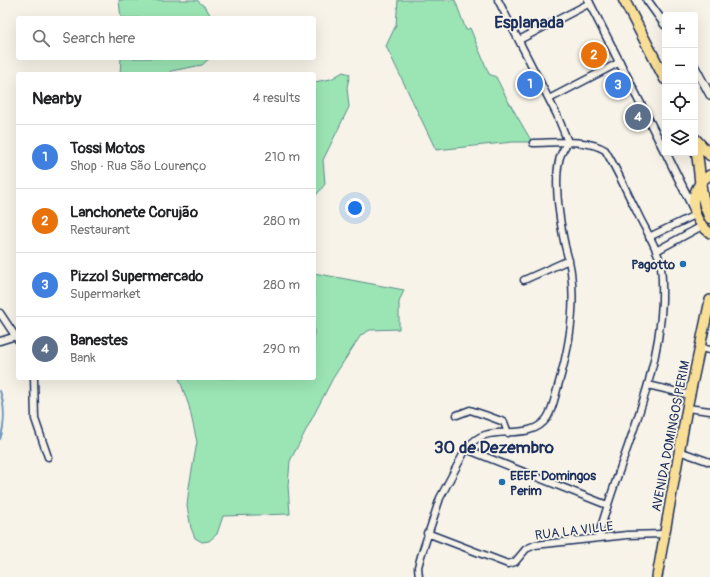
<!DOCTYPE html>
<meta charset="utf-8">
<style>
:root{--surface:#fff;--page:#f6f6f6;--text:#202124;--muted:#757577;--line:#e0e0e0;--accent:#1a73e8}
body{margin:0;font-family:Pangolin,sans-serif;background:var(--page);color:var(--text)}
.controls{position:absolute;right:12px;top:12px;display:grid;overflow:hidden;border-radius:4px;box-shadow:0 4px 16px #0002}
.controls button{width:36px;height:36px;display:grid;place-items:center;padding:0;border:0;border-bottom:1px solid var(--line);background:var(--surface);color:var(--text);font:20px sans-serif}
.you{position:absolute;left:355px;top:208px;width:14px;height:14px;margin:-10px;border:3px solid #fff;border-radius:50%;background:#1a73e8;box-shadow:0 0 0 6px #1a73e833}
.badge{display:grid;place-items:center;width:26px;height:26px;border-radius:50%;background:var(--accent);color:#fff;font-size:13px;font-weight:700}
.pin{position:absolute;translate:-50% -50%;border:2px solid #fff;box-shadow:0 1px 4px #0006}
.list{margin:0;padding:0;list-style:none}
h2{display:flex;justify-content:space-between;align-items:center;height:52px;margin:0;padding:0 16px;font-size:17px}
h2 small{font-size:13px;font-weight:400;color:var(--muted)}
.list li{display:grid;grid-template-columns:26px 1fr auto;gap:12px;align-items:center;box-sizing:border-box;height:64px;padding:0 16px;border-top:1px solid var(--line)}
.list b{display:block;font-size:15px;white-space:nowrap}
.list p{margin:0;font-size:13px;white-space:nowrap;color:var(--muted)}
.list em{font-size:13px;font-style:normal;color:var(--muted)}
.icon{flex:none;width:22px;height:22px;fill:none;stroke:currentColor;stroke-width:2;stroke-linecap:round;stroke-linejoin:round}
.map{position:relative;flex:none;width:710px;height:577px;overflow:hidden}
.search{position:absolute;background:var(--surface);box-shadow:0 4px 16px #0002;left:16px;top:16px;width:300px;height:44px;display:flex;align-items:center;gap:10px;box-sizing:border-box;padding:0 14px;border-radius:4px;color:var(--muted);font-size:15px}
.panel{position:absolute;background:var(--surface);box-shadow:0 4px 16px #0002;left:16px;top:72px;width:300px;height:308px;border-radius:4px}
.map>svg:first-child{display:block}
.green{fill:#9be5b4;stroke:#5b8a89}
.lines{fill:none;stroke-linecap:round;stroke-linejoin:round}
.stream{stroke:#6792bb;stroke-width:2}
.minor-casing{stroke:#1b2f5e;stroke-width:9}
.tertiary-casing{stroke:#1b2f5e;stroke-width:10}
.primary-casing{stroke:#1b2f5e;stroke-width:12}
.trunk-casing{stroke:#1b2f5e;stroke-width:13}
.minor{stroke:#f7f3e8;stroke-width:6}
.tertiary{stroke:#f7f3e8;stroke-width:7}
.primary{stroke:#f9df96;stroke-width:9}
.trunk{stroke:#f9df96;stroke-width:10}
.poi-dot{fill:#1f6fb2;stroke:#f7f3e8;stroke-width:1.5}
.labels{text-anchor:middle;stroke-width:3.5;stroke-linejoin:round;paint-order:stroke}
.poi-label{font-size:13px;font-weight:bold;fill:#1b2f5e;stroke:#f7f3e8;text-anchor:end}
.street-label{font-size:13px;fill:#1b2f5e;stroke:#f7f3e8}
.district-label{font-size:17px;font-weight:bold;fill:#1b2f5e;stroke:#f7f3e8}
</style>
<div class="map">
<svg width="710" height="577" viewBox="0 0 710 577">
<rect width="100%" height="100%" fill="#f7f3e8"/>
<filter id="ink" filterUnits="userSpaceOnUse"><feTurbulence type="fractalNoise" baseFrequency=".025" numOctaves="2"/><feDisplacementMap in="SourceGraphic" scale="8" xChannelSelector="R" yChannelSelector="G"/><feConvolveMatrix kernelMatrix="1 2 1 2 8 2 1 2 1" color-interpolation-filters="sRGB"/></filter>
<g filter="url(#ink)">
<path class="green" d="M 119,0 L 197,0 L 206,8 L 212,18 L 121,18 Z
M 398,0 L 455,0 L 466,30 L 470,28 L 489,74 L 496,77 L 507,99 L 532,142 L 513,142 L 436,150 L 386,46 L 396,25 Z
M 121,58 L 210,58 L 202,65 L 171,71 L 167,74 L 120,74 Z
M 343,72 L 350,74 L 347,87 L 349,107 L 323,160 L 325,184 L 314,198 L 314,82 L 331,79 Z
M 314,273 L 404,290 L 399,302 L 399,329 L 370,330 L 361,335 L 333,378 L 290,461 L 288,486 L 290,514 L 223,516 L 217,534 L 209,541 L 202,542 L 195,538 L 191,528 L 187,506 L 189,487 L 197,442 L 189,406 L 179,378 L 314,378 Z"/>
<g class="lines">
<path class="stream" d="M 0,391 C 5,406 5,424 0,439"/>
<g class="minor-casing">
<path id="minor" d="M 498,0 L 557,115 L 568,142
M 519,40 L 590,3
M 549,99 L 620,62
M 533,143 C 554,143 586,138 605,150 C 617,169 626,191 637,212 C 644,228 656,244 660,262 C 663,274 662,288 662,301 C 659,383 619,459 598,538
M 649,237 L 695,215
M 656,251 L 702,226
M 524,280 L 569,260
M 0,313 L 18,340
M 0,341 L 16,336
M 700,348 L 710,350
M 34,378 L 35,419 L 48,457
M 648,385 L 690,395
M 687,408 L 710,411
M 457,415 L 470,410 L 485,415 L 504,422 L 508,433
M 466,449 L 607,505
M 679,451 L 710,462
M 427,533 L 508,564 L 515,562 L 526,549 L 535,545 L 627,535 L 664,534
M 419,577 L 418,567 L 421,556 L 440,498 L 466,449 C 471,443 478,437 485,435 C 506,429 533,438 547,418 C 553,409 555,396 558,386 C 569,349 576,311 571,272 C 570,263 567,254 565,246 C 560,222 554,185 559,161 C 560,154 564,148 568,142"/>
</g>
<g class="tertiary-casing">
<path id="tertiary" d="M 588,0 L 665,152
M 647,0 L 665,25
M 695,67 L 710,95
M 666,153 L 693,208"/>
</g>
<g class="primary-casing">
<path id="primary" d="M 710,175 C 686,189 690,218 710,233
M 657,577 L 687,408 L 710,300"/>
</g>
<g class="trunk-casing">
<path id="trunk" d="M 624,0 L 665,79
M 695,139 L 710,155
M 695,145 C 702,171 697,192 710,218"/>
</g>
<use href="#minor" class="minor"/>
<use href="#tertiary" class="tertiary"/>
<use href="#primary" class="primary"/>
<use href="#trunk" class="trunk"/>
</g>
</g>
<g class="poi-dot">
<circle cx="683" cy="264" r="4"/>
<circle cx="502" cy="482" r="4"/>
</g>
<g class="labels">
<g class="poi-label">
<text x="675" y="269">Pagotto</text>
<text x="510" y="480" text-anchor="start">EEEF Domingos<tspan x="510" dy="15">Perim</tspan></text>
</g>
<g class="street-label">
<text transform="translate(670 436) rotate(-79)" y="5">AVENIDA DOMINGOS PERIM</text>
<text transform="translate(574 530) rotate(-7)" y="5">RUA LA VILLE</text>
</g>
<g class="district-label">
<text x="529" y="28">Esplanada</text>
<text x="494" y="453">30 de Dezembro</text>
</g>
</g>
</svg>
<div class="controls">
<button>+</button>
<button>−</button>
<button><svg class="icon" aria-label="locate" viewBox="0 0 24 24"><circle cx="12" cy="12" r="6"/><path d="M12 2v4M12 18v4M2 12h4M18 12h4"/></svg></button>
<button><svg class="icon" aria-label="layers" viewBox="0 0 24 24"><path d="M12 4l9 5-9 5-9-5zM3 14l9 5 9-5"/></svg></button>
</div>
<div class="you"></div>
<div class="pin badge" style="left:530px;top:84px;background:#3f7fe0">1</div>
<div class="pin badge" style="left:594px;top:55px;background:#e8710a">2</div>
<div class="pin badge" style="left:618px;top:85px;background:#3f7fe0">3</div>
<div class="pin badge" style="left:638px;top:117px;background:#5c6f8a">4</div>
<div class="search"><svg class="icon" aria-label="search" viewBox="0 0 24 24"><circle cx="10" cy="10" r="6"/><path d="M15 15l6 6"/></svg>Search here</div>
<section class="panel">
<h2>Nearby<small>4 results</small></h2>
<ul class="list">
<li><span class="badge" style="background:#3f7fe0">1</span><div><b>Tossi Motos</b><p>Shop · Rua São Lourenço</p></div><em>210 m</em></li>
<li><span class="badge" style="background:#e8710a">2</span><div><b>Lanchonete Corujão</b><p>Restaurant</p></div><em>280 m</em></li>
<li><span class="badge" style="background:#3f7fe0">3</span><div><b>Pizzol Supermercado</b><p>Supermarket</p></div><em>280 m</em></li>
<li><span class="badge" style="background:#5c6f8a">4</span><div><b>Banestes</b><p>Bank</p></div><em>290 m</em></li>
</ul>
</section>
</div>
